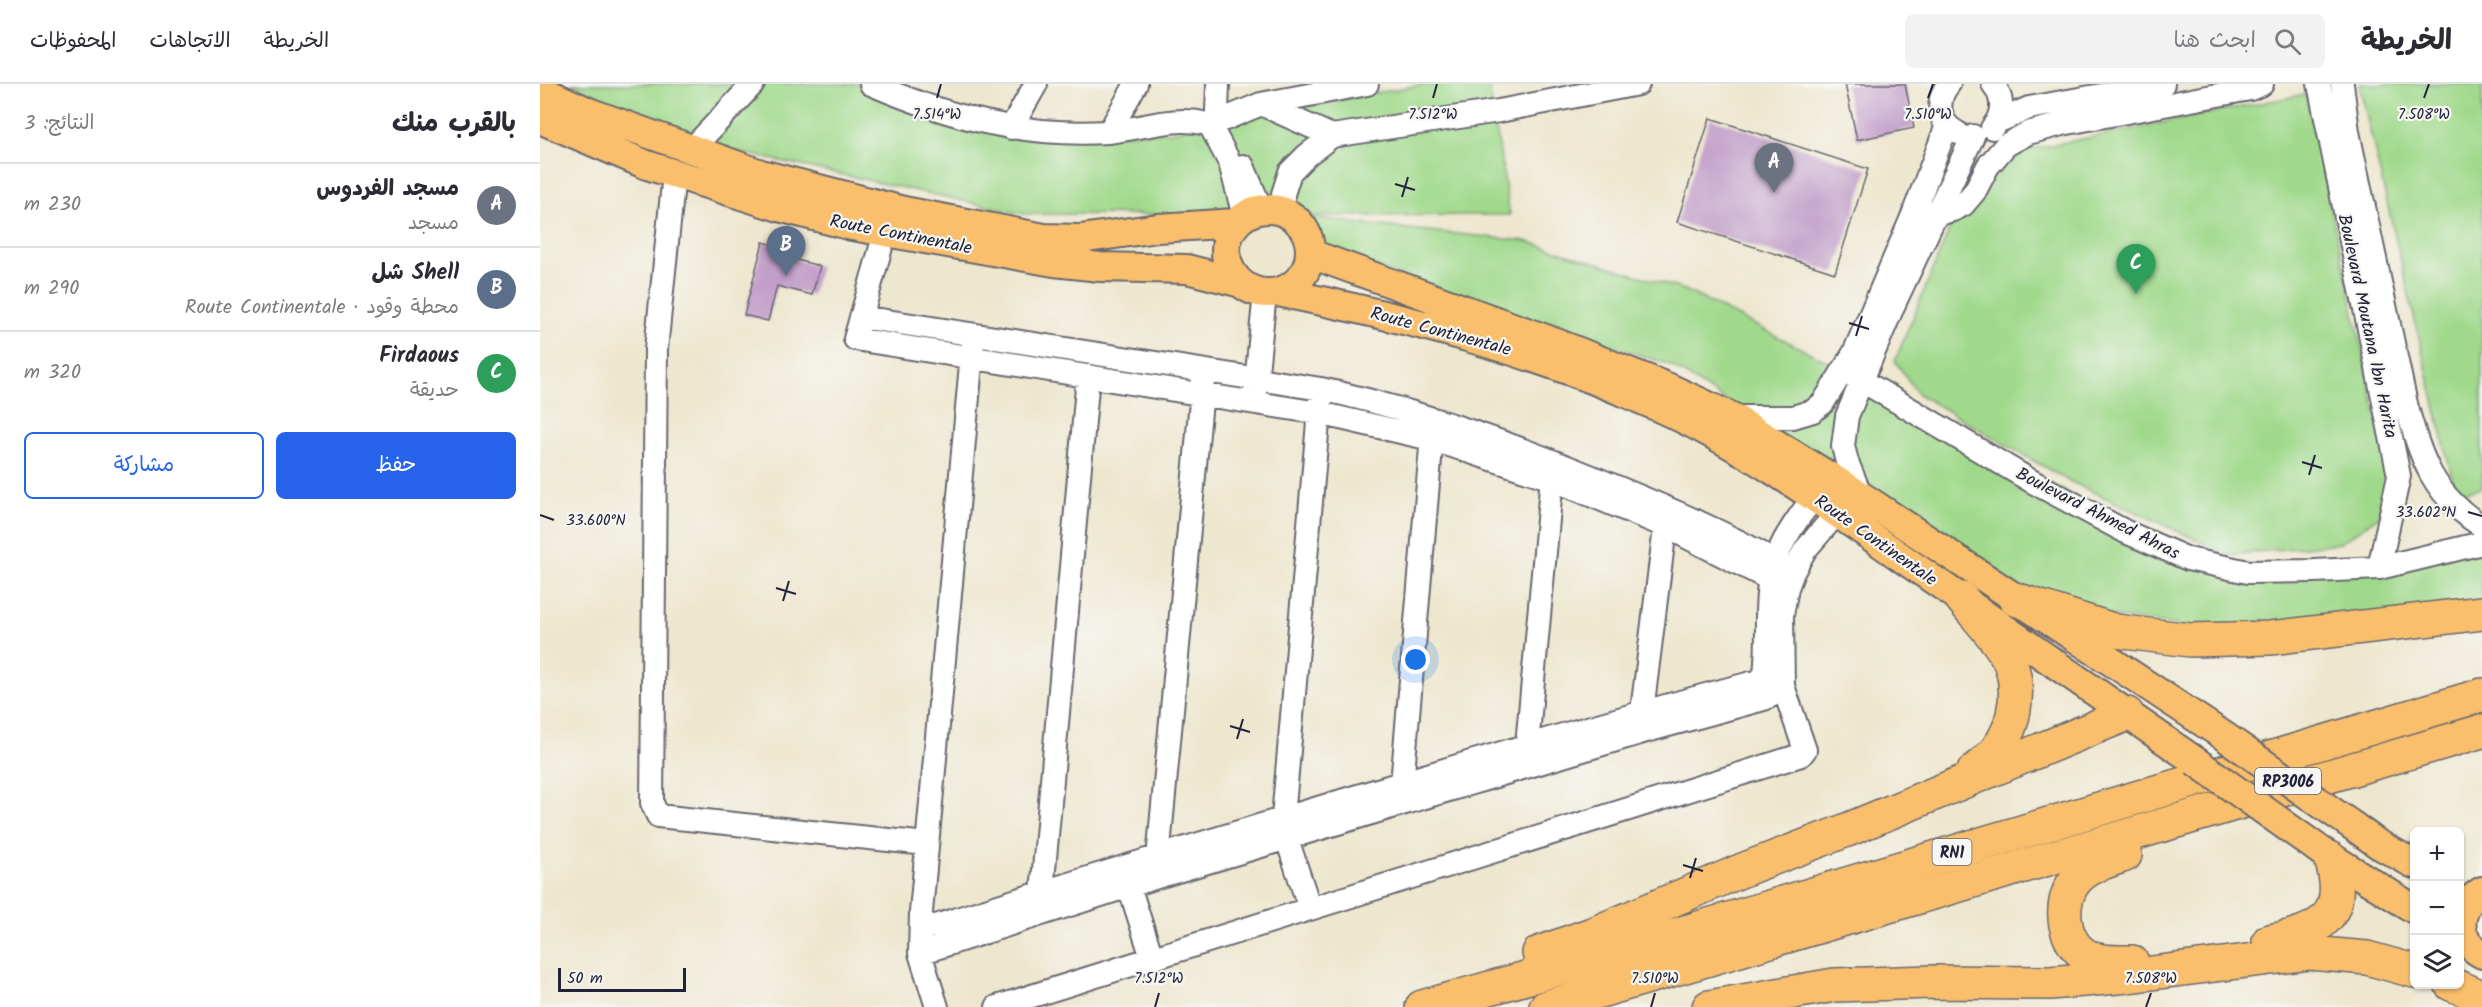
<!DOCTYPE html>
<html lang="ar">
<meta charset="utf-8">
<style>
:root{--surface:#fff;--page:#f2f2f3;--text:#2b2b33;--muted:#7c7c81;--line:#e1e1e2;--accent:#2563eb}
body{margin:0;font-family:Kalam,"Playpen Sans Arabic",sans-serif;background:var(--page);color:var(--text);direction:rtl}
.controls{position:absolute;right:18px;bottom:18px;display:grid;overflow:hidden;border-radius:9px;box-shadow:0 2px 4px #0004}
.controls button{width:54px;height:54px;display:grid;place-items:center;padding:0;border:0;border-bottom:2px solid var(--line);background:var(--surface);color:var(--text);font:30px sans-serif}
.scale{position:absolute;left:18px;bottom:15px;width:128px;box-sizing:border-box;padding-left:6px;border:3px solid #22223b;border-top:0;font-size:16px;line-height:21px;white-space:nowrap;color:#22223b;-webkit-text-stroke:4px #f6f6f2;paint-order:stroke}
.you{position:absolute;left:876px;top:576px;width:21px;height:21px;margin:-15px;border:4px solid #fff;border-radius:50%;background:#1a73e8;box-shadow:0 0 0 9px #1a73e833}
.badge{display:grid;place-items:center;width:39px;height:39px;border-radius:50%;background:var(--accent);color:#fff;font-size:20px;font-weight:700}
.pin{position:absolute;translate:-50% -50px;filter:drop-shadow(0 2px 3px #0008)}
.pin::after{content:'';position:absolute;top:32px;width:21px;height:18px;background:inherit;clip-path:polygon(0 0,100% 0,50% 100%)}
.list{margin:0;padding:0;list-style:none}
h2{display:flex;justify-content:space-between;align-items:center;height:78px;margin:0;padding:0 24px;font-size:26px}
h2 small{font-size:20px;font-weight:400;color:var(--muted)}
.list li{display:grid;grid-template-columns:39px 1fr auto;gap:18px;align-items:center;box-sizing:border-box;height:84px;padding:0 24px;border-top:2px solid var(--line)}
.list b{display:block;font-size:22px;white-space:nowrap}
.list p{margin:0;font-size:20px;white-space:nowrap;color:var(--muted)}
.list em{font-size:20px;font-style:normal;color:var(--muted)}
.actions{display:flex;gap:12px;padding:18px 24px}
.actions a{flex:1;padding:14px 0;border:2px solid var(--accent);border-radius:9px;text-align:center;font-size:21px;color:var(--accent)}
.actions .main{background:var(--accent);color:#fff}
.icon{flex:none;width:33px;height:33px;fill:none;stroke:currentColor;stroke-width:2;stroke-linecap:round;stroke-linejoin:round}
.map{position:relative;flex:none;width:1942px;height:923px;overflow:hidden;direction:ltr}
header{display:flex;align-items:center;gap:36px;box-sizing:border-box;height:84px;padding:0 30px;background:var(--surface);border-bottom:2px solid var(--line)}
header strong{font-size:28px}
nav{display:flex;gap:33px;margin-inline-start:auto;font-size:21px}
.search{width:420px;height:54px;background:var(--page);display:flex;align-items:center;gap:15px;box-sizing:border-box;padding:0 21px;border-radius:9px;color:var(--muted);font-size:22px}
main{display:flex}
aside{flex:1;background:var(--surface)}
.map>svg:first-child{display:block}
.green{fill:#a0d98b;stroke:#617e63;stroke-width:1.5}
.building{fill:#c19dc9}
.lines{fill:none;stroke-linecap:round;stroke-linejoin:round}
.minor-casing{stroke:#69676f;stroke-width:26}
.major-casing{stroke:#69676f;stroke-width:32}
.highway-casing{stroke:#69676f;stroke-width:36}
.minor{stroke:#fff;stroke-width:22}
.major{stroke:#f9bf6c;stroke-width:28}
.highway{stroke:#f9bf6c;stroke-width:33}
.major-bridge-casing{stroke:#69676f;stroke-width:32;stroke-linecap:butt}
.major-bridge{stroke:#f9bf6c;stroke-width:28}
.ticks{fill:none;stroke:#22223b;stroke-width:2}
.labels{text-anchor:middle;stroke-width:4.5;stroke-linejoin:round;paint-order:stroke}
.shield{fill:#f6f6f2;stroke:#626272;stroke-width:1.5}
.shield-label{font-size:16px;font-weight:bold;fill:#22223b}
.street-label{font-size:18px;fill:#22223b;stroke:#f6f6f2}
.ticks-label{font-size:15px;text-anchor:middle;fill:#22223b;stroke:#f6f6f2;stroke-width:4.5;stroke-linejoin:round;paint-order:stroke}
</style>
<header>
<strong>الخريطة</strong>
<div class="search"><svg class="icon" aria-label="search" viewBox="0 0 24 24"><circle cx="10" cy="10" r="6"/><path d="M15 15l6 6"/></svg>ابحث هنا</div>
<nav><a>الخريطة</a><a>الاتجاهات</a><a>المحفوظات</a></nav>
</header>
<main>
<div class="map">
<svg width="1942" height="923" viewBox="0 0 1942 923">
<rect width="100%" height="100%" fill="#f6f6f2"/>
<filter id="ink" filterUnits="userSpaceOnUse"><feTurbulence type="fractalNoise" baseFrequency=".0167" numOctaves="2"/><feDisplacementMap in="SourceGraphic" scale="12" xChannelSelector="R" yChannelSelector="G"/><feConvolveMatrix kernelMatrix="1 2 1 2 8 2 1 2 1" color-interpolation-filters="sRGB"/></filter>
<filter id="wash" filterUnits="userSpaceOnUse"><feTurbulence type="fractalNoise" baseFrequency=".008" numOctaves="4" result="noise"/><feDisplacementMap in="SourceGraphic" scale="24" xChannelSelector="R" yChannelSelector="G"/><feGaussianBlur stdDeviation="1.35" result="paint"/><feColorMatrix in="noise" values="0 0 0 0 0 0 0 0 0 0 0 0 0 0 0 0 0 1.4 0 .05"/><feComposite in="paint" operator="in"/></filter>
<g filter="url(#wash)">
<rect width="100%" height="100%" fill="#eee7cf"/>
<path class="green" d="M 31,0 L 329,0 L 482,55 L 630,48 L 885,0 L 947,0 L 949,1 L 970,131 L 762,132 L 830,141 L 986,157 L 1145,206 L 1304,286 L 1648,475 L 1774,487 L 1942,459 L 1942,524 L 1730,554 L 1487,521 L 1207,330 L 1130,281 L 1009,241 L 982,235 L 754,155 L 753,146 L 745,131 L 483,130 L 166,61 Z
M 1819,0 L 1942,0 L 1942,404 L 1916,410 Z
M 1766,10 L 1848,384 L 1841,431 L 1800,459 L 1689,471 L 1527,396 L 1378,310 L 1355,277 L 1410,144 L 1433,120 L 1462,71 Z"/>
<g id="blocks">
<path class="building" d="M 1305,0 L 1365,0 L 1374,44 L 1317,56 Z
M 1170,34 L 1328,85 L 1295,189 L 1137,138 Z
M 223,158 L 248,165 L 245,173 L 280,182 L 272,211 L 237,202 L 228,237 L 204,231 Z"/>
</g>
</g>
<g filter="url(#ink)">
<use href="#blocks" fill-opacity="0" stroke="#69676f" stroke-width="1.5"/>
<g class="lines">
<g class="minor-casing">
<path id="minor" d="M 331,0 C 408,33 482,53 567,48 C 601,45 634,31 667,40
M 1409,0 C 1395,16 1398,40 1418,49
M 1779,0 L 1859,392 L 1839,484
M 1802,0 L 1808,48 L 1866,320 C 1881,374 1892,411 1942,442
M 721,20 L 792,52
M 677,27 L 678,0
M 685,35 L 721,20 L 827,0
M 1457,38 L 1489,24 L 1623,0
M 471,44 L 496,0
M 1452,44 C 1464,30 1464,14 1453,0
M 672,45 L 690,79 L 704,132
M 569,48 L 596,0
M 152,65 L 213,0
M 703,82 L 721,125
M 134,90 L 116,265 L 112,719 L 118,732 L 387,760
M 743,127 L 743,110 L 750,88 L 767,71 L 792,52 L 959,27 L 1098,0
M 1395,131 L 1413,126 L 1423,121 L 1435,107 L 1448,82 L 1466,61 L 1488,49 L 1522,40 L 1710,5 L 1722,0
M 345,149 L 315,255 L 779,329 L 891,355 L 1012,395 L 1125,442 L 1247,504
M 321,233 L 781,305 C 878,326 970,359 1062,397 C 1125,423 1188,449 1247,484
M 1304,286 L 1493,398 L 1586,448 L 1648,475 L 1708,488 L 1774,487 L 1839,484 L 1942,459
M 715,308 L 725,209
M 1192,333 L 1253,333 L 1273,327 L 1283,319 L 1314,269 L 1373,131 L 1407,41
M 1321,412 L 1307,378 L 1303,362 L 1307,332 L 1354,220 L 1433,52
M 1103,640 L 1102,627 L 1127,428
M 988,674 L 987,661 L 1013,382
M 861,712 L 893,341
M 617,785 L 663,296
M 589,802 L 612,874
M 503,820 L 502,808 L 548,292
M 770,825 L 747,755 L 743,734 L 780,316
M 383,836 L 388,842 L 396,842 C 550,792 705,746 861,699 C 980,663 1099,628 1219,597 L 1225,590 C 1232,530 1215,499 1253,442 C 1260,432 1266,421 1277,414
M 380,869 L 617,793 L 1103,648 L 1224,615 L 1235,610 L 1243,602
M 397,923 L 380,869 L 381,828 L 433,258
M 457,923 L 1261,671 L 1265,666 L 1243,602 L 1242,531 L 1247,504 L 1253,488 L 1265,466 L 1297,429"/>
</g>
<g class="major-casing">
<path id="major" d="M 0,6 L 51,29 L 221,90 L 364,127 L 504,154 L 540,155 L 618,144 L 696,139
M 0,35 L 107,81 L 239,123 L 312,142 L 514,178 L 560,183 L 647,185 L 701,199
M686 167a42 42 0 1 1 84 0a42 42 0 1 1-84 0Z
M 771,170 L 1014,258 L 1127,303 L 1192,333 L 1321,412 L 1684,652
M 738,208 C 869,234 996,267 1118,323 C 1205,362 1284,420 1362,474 C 1460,541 1557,609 1655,677
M 1813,742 L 1838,760 L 1874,780
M 1778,765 L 1874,825
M 1942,807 C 1915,823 1914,855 1942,870"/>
</g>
<g class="highway-casing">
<path id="highway" d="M 1422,515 C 1436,532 1452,549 1464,567 C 1483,596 1477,642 1455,668 C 1449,675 1441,681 1434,687
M 1475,515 L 1576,547 L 1650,556 L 1730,554 L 1942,529
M 1585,771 C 1569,777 1548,782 1536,796 C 1516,820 1523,865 1554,875 C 1566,879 1580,878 1592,878
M 1729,857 C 1781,848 1809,832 1791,775
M 999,869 L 1055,849 L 1205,785 L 1307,746 L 1587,630
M 1911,900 L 1942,913
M 882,923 L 1068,871 L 1942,611
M 1006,923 L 1942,647
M 1169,923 L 1294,901 L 1392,898 L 1510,899 L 1588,892 L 1770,869 L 1827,874 L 1874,887"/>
</g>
<use href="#minor" class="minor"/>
<use href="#major" class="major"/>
<use href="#highway" class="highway"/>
<g class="major-bridge-casing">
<path id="major-bridge" d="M 1684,652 L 1813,742
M 1655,677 L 1777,764"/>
</g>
<use href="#major-bridge" class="major-bridge"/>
</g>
</g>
<path class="ticks" d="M 397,14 L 401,0M 893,14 L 897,0M 1388,14 L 1393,0M 1884,14 L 1889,0M 855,100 L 875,106M 862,113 L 868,93M 1309,239 L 1329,245M 1316,252 L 1322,232M 1762,378 L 1782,384M 1769,391 L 1775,371M 1928,428 L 1942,432M 0,431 L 14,436M 236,504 L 256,510M 243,517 L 249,497M 690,642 L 710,648M 697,655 L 703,635M 1143,781 L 1163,787M 1150,794 L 1156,774M 615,923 L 619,909M 1111,923 L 1115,909M 1606,923 L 1611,909"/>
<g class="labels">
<g class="shield">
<rect x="1715" y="684" width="66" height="26" rx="4.5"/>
<rect x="1392.5" y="755" width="39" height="26" rx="4.5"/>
</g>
<g class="shield-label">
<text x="1748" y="703">RP3006</text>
<text x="1412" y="774">RN1</text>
</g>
<g class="street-label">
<text transform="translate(361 150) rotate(11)" y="6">Route Continentale</text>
<text transform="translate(1828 242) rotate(78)" y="6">Boulevard Moutana Ibn Harita</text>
<text transform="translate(901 247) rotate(15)" y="6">Route Continentale</text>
<text transform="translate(1558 429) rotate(27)" y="6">Boulevard Ahmed Ahras</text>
<text transform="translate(1336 456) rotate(35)" y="6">Route Continentale</text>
</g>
</g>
<g class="ticks-label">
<text x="397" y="35">7.514°W</text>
<text x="893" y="35">7.512°W</text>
<text x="1388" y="35">7.510°W</text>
<text x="1884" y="35">7.508°W</text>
<text x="1886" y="433">33.602°N</text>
<text x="56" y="441">33.600°N</text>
<text x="619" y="899">7.512°W</text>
<text x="1115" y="899">7.510°W</text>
<text x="1611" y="899">7.508°W</text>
</g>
</svg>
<div class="controls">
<button>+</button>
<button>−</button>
<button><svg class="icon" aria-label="layers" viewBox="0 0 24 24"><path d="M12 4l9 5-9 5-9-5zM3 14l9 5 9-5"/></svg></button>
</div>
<div class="scale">50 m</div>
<div class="you"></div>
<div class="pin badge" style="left:1234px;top:109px;background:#6b7280">A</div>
<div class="pin badge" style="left:246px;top:192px;background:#5c6f8a">B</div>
<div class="pin badge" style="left:1596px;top:210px;background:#2e9e5b">C</div>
</div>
<aside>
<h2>بالقرب منك<small>النتائج: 3</small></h2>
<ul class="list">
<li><span class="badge" style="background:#6b7280">A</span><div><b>مسجد الفردوس</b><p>مسجد</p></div><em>230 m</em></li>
<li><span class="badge" style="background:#5c6f8a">B</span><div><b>Shell شل</b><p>محطة وقود · Route Continentale</p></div><em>290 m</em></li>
<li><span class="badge" style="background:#2e9e5b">C</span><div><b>Firdaous</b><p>حديقة</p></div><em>320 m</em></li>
</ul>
<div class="actions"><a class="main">حفظ</a><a>مشاركة</a></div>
</aside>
</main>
